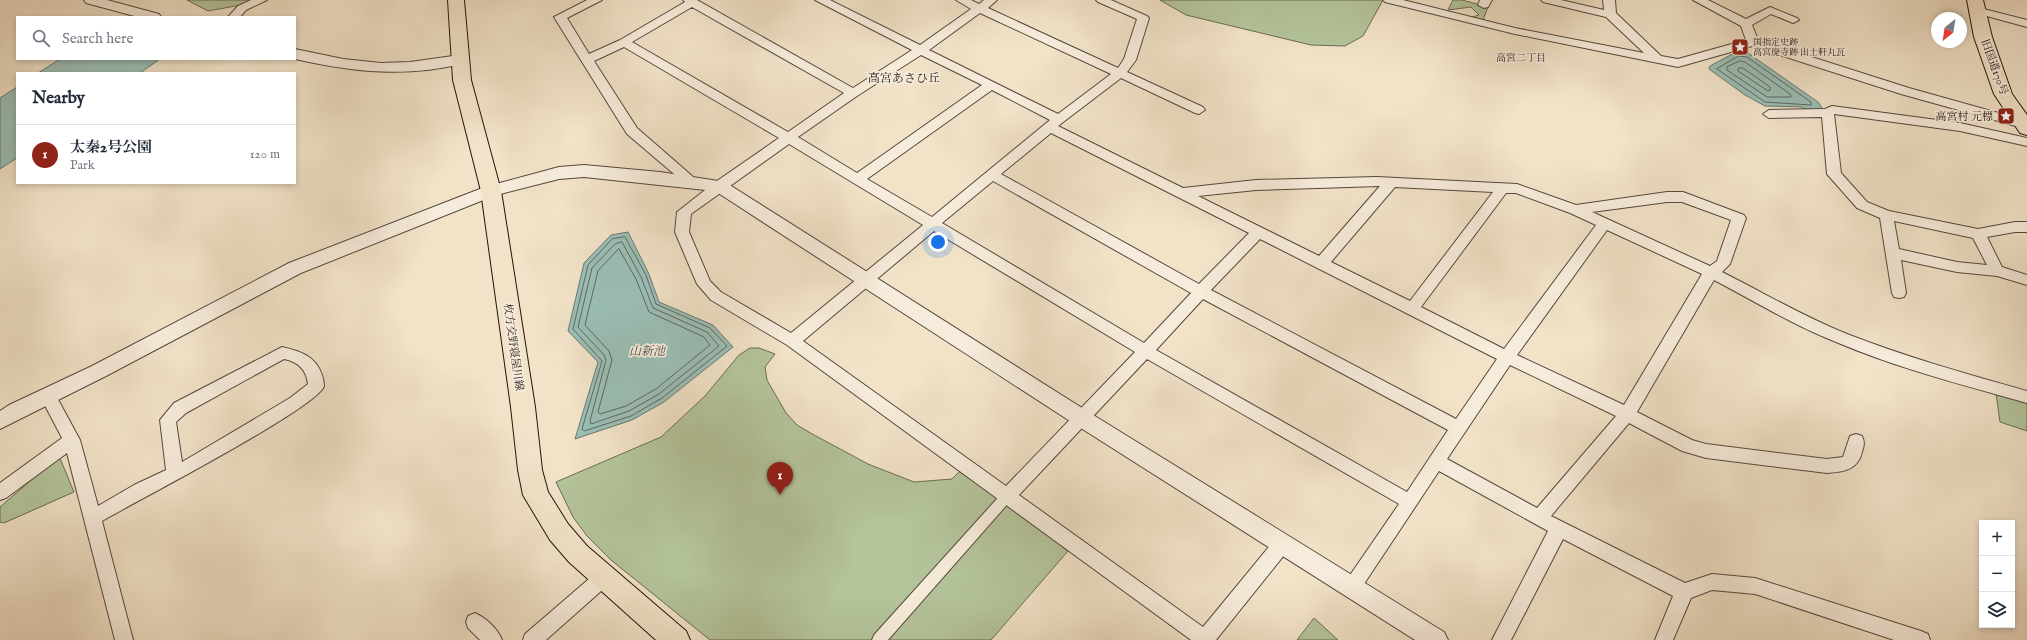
<!DOCTYPE html>
<meta charset="utf-8">
<style>
:root{--surface:#fff;--page:#f6f6f7;--text:#1f2937;--muted:#747a83;--line:#e0e1e3;--accent:#8f2418}
body{margin:0;font-family:"IM FELL English","Noto Serif JP",serif;background:var(--page);color:var(--text)}
.controls{position:absolute;right:12px;bottom:12px;display:grid;overflow:hidden;border-radius:0px;box-shadow:0 2px 6px #0003}
.controls button{width:36px;height:36px;display:grid;place-items:center;padding:0;border:0;border-bottom:1px solid var(--line);background:var(--surface);color:var(--text);font:20px sans-serif}
.compass{position:absolute;left:1931px;top:12px;width:36px;height:36px;border-radius:50%;background:var(--surface);box-shadow:0 2px 6px #0003;rotate:210deg}
.you{position:absolute;left:938px;top:242px;width:14px;height:14px;margin:-10px;border:3px solid #fff;border-radius:50%;background:#1a73e8;box-shadow:0 0 0 6px #1a73e833}
.badge{display:grid;place-items:center;width:26px;height:26px;border-radius:50%;background:var(--accent);color:#fff;font-size:13px;font-weight:700}
.pin{position:absolute;translate:-50% -33px;filter:drop-shadow(0 1px 2px #0008)}
.pin::after{content:'';position:absolute;top:21px;width:14px;height:12px;background:inherit;clip-path:polygon(0 0,100% 0,50% 100%)}
.list{margin:0;padding:0;list-style:none}
h2{display:flex;justify-content:space-between;align-items:center;height:52px;margin:0;padding:0 16px;font-size:17px}
h2 small{font-size:13px;font-weight:400;color:var(--muted)}
.list li{display:grid;grid-template-columns:26px 1fr auto;gap:12px;align-items:center;box-sizing:border-box;height:60px;padding:0 16px;border-top:1px solid var(--line)}
.list b{display:block;font-size:15px;white-space:nowrap}
.list p{margin:0;font-size:13px;white-space:nowrap;color:var(--muted)}
.list em{font-size:13px;font-style:normal;color:var(--muted)}
.icon{flex:none;width:22px;height:22px;fill:none;stroke:currentColor;stroke-width:2;stroke-linecap:round;stroke-linejoin:round}
.map{position:relative;flex:none;width:2027px;height:640px;overflow:hidden}
.search{position:absolute;background:var(--surface);box-shadow:0 2px 6px #0003;left:16px;top:16px;width:280px;height:44px;display:flex;align-items:center;gap:10px;box-sizing:border-box;padding:0 14px;border-radius:0px;color:var(--muted);font-size:15px}
.panel{position:absolute;background:var(--surface);box-shadow:0 2px 6px #0003;left:16px;top:72px;width:280px;height:112px;border-radius:0px}
.map>svg:first-child{display:block}
.green{fill:#b4c49b;stroke:#6b6c54}
.water{fill:#9bbeb5;stroke:#6b7a72}
.lines{fill:none;stroke-linecap:round;stroke-linejoin:round}
.shore{stroke:#5e6862;stroke-width:1}
.pedestrian-casing{stroke:#56473c;stroke-width:2}
.minor-casing{stroke:#56473c;stroke-width:2}
.tertiary-casing{stroke:#56473c;stroke-width:2}
.primary-casing{stroke:#22130e;stroke-width:2}
.trunk-casing{stroke:#22130e;stroke-width:2}
.pedestrian{fill:#f6ecdb;fill-rule:evenodd}
.minor{fill:#f6ecdb;fill-rule:evenodd}
.tertiary{fill:#f6ecdb;fill-rule:evenodd}
.primary{fill:#f1e2c8;fill-rule:evenodd}
.trunk{fill:#f1e2c8;fill-rule:evenodd}
.labels{text-anchor:middle;stroke-width:3.5;stroke-linejoin:round;paint-order:stroke}
.far-poi-label{font-size:9px;fill:#22130e;stroke:#f6ecdb;text-anchor:start}
.far-neighbourhood-label{font-size:10px;fill:#22130e;stroke:#f6ecdb}
.street-label{font-size:11px;fill:#22130e;stroke:#f6ecdb}
.poi-label{font-size:11px;fill:#22130e;stroke:#f6ecdb;text-anchor:end}
.neighbourhood-label{font-size:12px;fill:#22130e;stroke:#f6ecdb}
.water-label{font-size:12px;font-style:italic;fill:#4c4f48;stroke:#f6ecdb}
</style>
<div class="map">
<svg width="2027" height="640" viewBox="0 0 2027 640">
<rect width="100%" height="100%" fill="#f1e2c8"/>
<filter id="stains"><feTurbulence type="fractalNoise" baseFrequency=".005" numOctaves="4"/><feColorMatrix values="0 0 0 0 .2 0 0 0 0 .09 0 0 0 0 .02 0 0 0 .5 -.17"/></filter>
<radialGradient id="worn" r=".72"><stop offset=".6" stop-color="#630" stop-opacity="0"/><stop offset="1" stop-color="#630" stop-opacity=".3"/></radialGradient>
<path class="green" d="M 187,0 L 254,0 L 241,5 L 208,11 Z
M 1160,0 L 1383,0 L 1363,36 L 1345,46 L 1311,45 L 1186,15 Z
M 1453,0 L 1462,0 L 1488,7 L 1483,20 L 1472,17 L 1479,15 L 1471,7 L 1448,10 Z
M 750,348 L 759,348 L 775,354 L 765,367 L 767,380 L 786,413 L 797,425 L 814,435 L 868,464 L 914,482 L 952,479 L 961,470 L 1068,551 L 991,640 L 710,640 L 611,560 L 587,536 L 573,517 L 556,482 L 661,437 L 705,396 L 739,355 Z
M 1996,393 L 2027,402 L 2027,431 L 2000,422 Z
M 59,456 L 74,492 L 4,523 L 0,522 L 0,507 Z
M 1314,618 L 1338,640 L 1297,640 Z"/>
<path class="water" d="M 1738,51 L 1748,53 L 1818,102 L 1823,109 C 1816,111 1808,112 1802,107 L 1765,106 L 1745,95 L 1709,69 L 1710,66 Z
M 60,59 L 160,59 L 140,73 L 38,73 Z
M 17,87 L 17,158 L 0,169 L 0,98 Z
M 628,232 L 649,274 L 659,302 L 713,325 L 733,347 L 664,402 L 632,420 L 575,439 L 598,362 L 568,331 L 584,263 L 611,235 Z"/>
<g class="lines">
<path class="shore" d="M 1739,56 L 1747,57 L 1811,102 L 1811,105 L 1765,102 L 1717,69 Z
M 1740,61 L 1745,62 L 1790,94 L 1791,97 L 1767,97 L 1727,70 L 1727,67 Z
M 1739,68 L 1743,68 L 1770,87 L 1770,90 L 1768,91 L 1738,71 Z
M 625,237 L 646,275 L 656,304 L 710,328 L 727,346 L 662,398 L 631,416 L 584,431 L 582,429 L 602,361 L 573,329 L 588,265 L 612,239 Z
M 622,242 L 641,277 L 653,308 L 707,332 L 719,346 L 659,394 L 629,411 L 591,424 L 590,421 L 606,360 L 604,355 L 578,327 L 592,268 L 615,244 Z
M 619,249 L 636,279 L 649,312 L 704,337 L 710,345 L 656,389 L 626,406 L 600,414 L 598,412 L 612,360 L 609,351 L 585,325 L 598,271 Z"/>
<g class="pedestrian-casing">
<path id="pedestrian" d="M 1008,490 L 1012,491 L 1014,495 L 1012,499 L 888,640 L 872,640 L 874,635 L 1004,491 Z"/>
</g>
<g class="minor-casing">
<path id="minor" d="M 251,0 L 267,0 L 246,10 L 240,17 L 228,17 L 238,6 Z
M 587,0 L 602,0 L 567,18 L 589,54 L 620,40 L 685,2 L 683,0 L 697,0 L 853,88 L 912,50 L 815,0 L 830,0 L 920,45 L 971,9 L 956,0 L 971,0 L 979,4 L 984,0 L 997,0 L 988,8 L 1118,68 L 1124,59 L 1137,19 L 1098,2 L 1096,0 L 1111,0 L 1147,16 L 1149,18 L 1136,60 L 1127,72 L 1203,107 L 1205,110 L 1199,114 L 1195,113 L 1121,78 L 1058,126 L 1183,188 L 1256,180 L 1377,177 L 1517,184 L 1576,205 L 1667,192 L 1683,192 L 1744,215 L 1746,218 L 1730,264 L 1722,272 C 1764,293 1804,317 1847,334 C 1906,357 1967,374 2027,391 L 2027,403 C 1963,385 1897,368 1836,342 C 1793,325 1754,301 1714,280 L 1637,412 L 1692,440 L 1706,444 L 1827,459 L 1843,457 L 1850,436 L 1856,434 L 1862,436 C 1865,442 1864,446 1862,452 C 1858,470 1843,472 1827,473 L 1706,458 L 1682,451 L 1629,423 L 1551,516 L 1685,583 L 1712,574 L 1755,578 L 1921,631 L 1928,634 L 1930,640 L 1894,640 L 1755,594 L 1712,590 L 1691,598 L 1673,640 L 1655,640 L 1673,596 L 1563,539 L 1511,640 L 1492,640 L 1548,531 L 1439,471 L 1358,593 L 1352,595 L 1346,593 L 1343,587 L 1346,581 L 1399,504 L 1147,359 L 1019,495 L 1203,627 L 1277,537 L 1283,535 L 1289,537 L 1292,543 L 1289,549 L 1216,640 L 1191,640 L 787,345 L 711,300 L 697,284 L 675,232 L 677,212 L 714,183 L 779,138 L 624,47 L 594,61 L 637,128 L 699,182 L 697,185 L 687,185 L 627,134 L 554,17 ZM 692,7 L 844,93 L 788,132 L 632,42 ZM 980,13 L 1111,74 L 1058,114 L 929,50 ZM 921,55 L 982,85 L 857,173 L 798,137 L 857,96 ZM 992,90 L 1050,120 L 932,217 L 867,179 ZM 1051,133 L 1249,233 L 1199,284 L 1001,174 ZM 789,144 L 923,225 L 791,333 L 721,292 L 710,281 L 689,232 L 691,214 ZM 993,181 L 1191,293 L 1144,343 L 942,223 ZM 1380,186 L 1319,256 L 1198,196 L 1256,190 ZM 1395,187 L 1493,192 L 1410,301 L 1331,262 ZM 1506,193 L 1516,193 L 1570,213 L 1596,225 L 1504,349 L 1421,307 ZM 1667,202 L 1682,202 L 1731,220 L 1717,261 L 1710,266 L 1592,212 ZM 1607,230 L 1702,274 L 1624,405 L 1517,355 ZM 934,231 L 1135,352 L 1006,486 L 803,341 ZM 1260,239 L 1497,359 L 1456,419 L 1211,290 ZM 1203,299 L 1448,430 L 1407,492 L 1156,350 ZM 1510,365 L 1616,416 L 1537,508 L 1447,459 Z
M 1383,0 L 1403,0 L 1515,28 L 1644,53 L 1606,17 L 1543,2 L 1541,0 L 1561,0 L 1604,10 L 1603,0 L 1615,0 L 1616,13 L 1661,56 L 1678,59 L 1746,40 L 1741,26 L 1693,0 L 1708,0 L 1746,19 L 1770,7 L 1797,18 L 1799,20 L 1793,23 L 1771,14 L 1752,25 L 1758,40 L 1909,88 L 2027,121 L 2027,127 L 2023,128 L 1901,94 L 1752,46 L 1678,67 L 1515,34 L 1385,2 Z
M 1480,0 L 1492,0 L 1488,7 L 1484,8 L 1478,5 Z
M 1976,7 L 2027,20 L 2027,27 L 1972,12 L 1970,10 Z
M 1832,106 L 1960,123 L 2027,138 L 2027,146 L 1960,131 L 1834,114 L 1841,173 L 1867,202 L 1889,211 L 1978,229 L 2015,222 L 2027,222 L 2027,232 L 2015,232 L 1987,237 L 2002,267 L 2027,275 L 2027,285 L 1997,276 L 1957,272 L 1901,260 L 1906,293 L 1904,297 L 1899,298 L 1894,297 L 1892,293 L 1880,218 L 1857,208 L 1827,174 L 1822,117 L 1769,118 L 1763,114 L 1769,110 L 1825,109 ZM 1894,221 L 1973,238 L 1987,265 L 1957,262 L 1899,249 Z
M 282,347 C 300,351 316,356 322,375 C 323,378 324,383 324,386 C 319,407 131,504 102,521 L 133,640 L 115,640 L 67,453 L 6,498 L 0,500 L 0,483 L 62,438 L 40,396 L 42,392 L 48,390 L 54,392 L 80,440 L 98,506 L 134,485 L 166,470 L 160,420 L 174,403 ZM 284,359 C 298,362 306,369 308,384 L 290,398 L 182,462 L 176,422 L 186,413 Z
M 603,570 L 609,572 L 612,578 L 609,584 L 546,640 L 523,640 L 525,634 L 597,572 Z
M 475,613 C 486,618 498,629 502,640 L 480,640 L 468,628 L 466,622 L 468,616 Z"/>
</g>
<g class="tertiary-casing">
<path id="tertiary" d="M 84,0 L 107,0 L 159,14 L 161,17 L 138,17 L 86,3 Z
M 295,49 L 343,59 L 381,63 L 410,62 L 460,55 L 465,57 L 468,60 L 465,63 C 406,78 353,72 295,59 Z
M 584,165 L 660,172 L 725,182 L 1090,413 L 1444,632 L 1448,640 L 1415,640 L 1076,425 L 715,191 L 584,177 L 559,179 L 496,195 L 301,273 L 106,376 L 0,429 L 0,411 L 9,405 L 92,366 L 289,263 L 485,187 L 559,167 Z"/>
</g>
<g class="primary-casing">
<path id="primary" d="M 448,0 L 464,0 L 471,80 L 501,191 L 535,407 L 542,470 L 548,492 L 568,524 L 587,546 L 686,631 L 690,640 L 656,640 L 569,562 L 550,540 L 523,495 L 518,470 L 511,407 L 481,191 L 453,80 Z"/>
</g>
<g class="trunk-casing">
<path id="trunk" d="M 1967,0 L 1983,0 L 1992,37 L 2012,94 L 2027,115 L 2027,135 L 2020,133 L 1994,94 L 1974,37 Z"/>
</g>
<use href="#pedestrian" class="pedestrian"/>
<use href="#minor" class="minor"/>
<use href="#tertiary" class="tertiary"/>
<use href="#primary" class="primary"/>
<use href="#trunk" class="trunk"/>
</g>
<defs>
<g id="sight-square" transform="scale(0.9)"><rect x="-9" y="-9" width="18" height="18" rx="4" fill="#8f2418" stroke="#f6ecdb"/><path d="M0-6L1.8-2.2L6-1.7L2.9 1.2L3.7 5.4L0 3.3L-3.7 5.4L-2.9 1.2L-6-1.7L-1.8-2.2Z" fill="#fff"/></g>
</defs>
<g fill-rule="evenodd">
<use href="#sight-square" x="1740" y="47"/>
<use href="#sight-square" x="2006" y="116"/>
</g>
<g class="labels">
<g class="far-poi-label">
<text x="1753" y="45">国指定史跡<tspan x="1753" dy="10">高宮廃寺跡 出土軒丸瓦</tspan></text>
</g>
<g class="far-neighbourhood-label">
<text x="1521" y="61">高宮二丁目</text>
</g>
<g class="street-label">
<text transform="translate(1995 67) rotate(70)" y="4">旧国道170号</text>
<text transform="translate(514 347) rotate(82)" y="4">枚方交野寝屋川線</text>
</g>
<g class="poi-label">
<text x="1993" y="120">高宮村 元標</text>
</g>
<g class="neighbourhood-label">
<text x="904" y="82">高宮あさひ丘</text>
</g>
<g class="water-label">
<text x="647" y="355">山新池</text>
</g>
</g>
<rect width="100%" height="100%" filter="url(#stains)"/>
<rect width="100%" height="100%" fill="url(#worn)"/>
</svg>
<div class="controls">
<button>+</button>
<button>−</button>
<button><svg class="icon" aria-label="layers" viewBox="0 0 24 24"><path d="M12 4l9 5-9 5-9-5zM3 14l9 5 9-5"/></svg></button>
</div>
<svg class="compass" viewBox="-18 -18 36 36"><path d="M0-13l5 13h-10z" fill="#e53935"/><path d="M0 13l5-13h-10z" fill="#747a83"/></svg>
<div class="you"></div>
<div class="pin badge" style="left:780px;top:495px">1</div>
<div class="search"><svg class="icon" aria-label="search" viewBox="0 0 24 24"><circle cx="10" cy="10" r="6"/><path d="M15 15l6 6"/></svg>Search here</div>
<section class="panel">
<h2>Nearby<small></small></h2>
<ul class="list">
<li><span class="badge">1</span><div><b>太秦2号公園</b><p>Park</p></div><em>120 m</em></li>
</ul>
</section>
</div>
